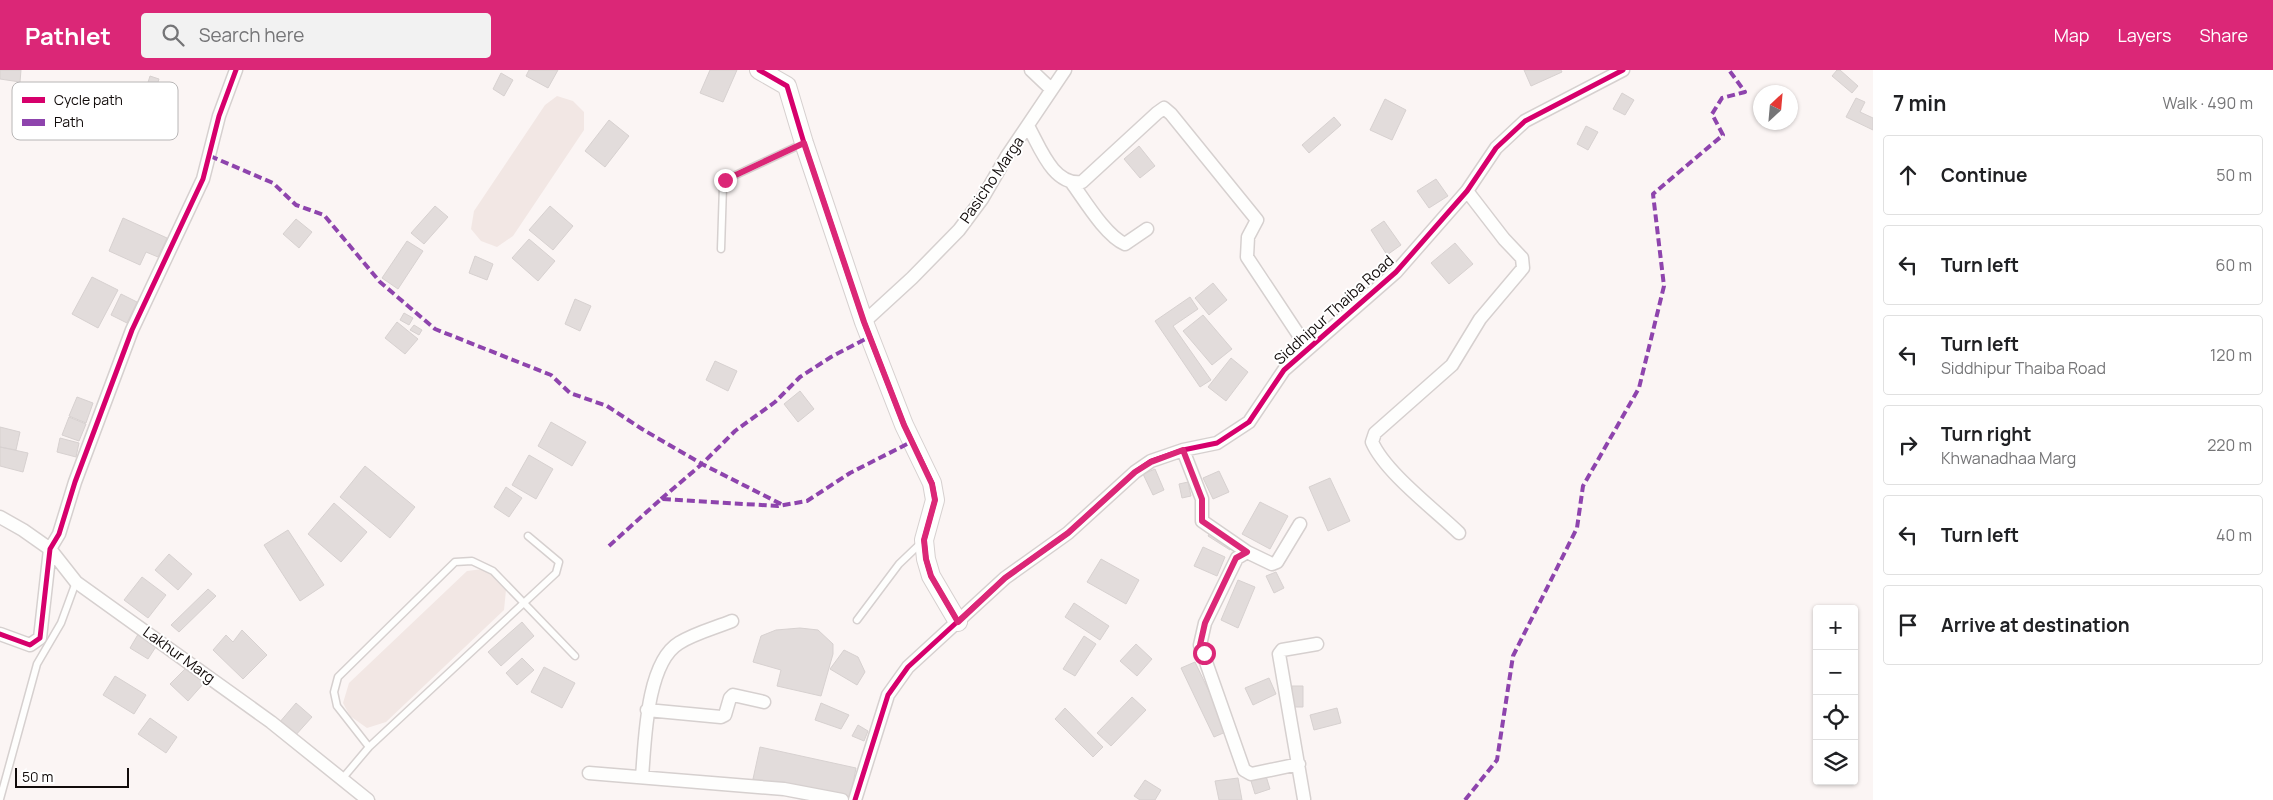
<!DOCTYPE html>
<meta charset="utf-8">
<style>
:root{--surface:#fff;--page:#f2f2f2;--text:#202124;--muted:#757577;--line:#e0e0e0;--accent:#db2777}
body{margin:0;font-family:Manrope,sans-serif;background:var(--page);color:var(--text)}
.controls{position:absolute;right:15px;bottom:15px;display:grid;overflow:hidden;border-radius:5px;box-shadow:0 1px 4px #0004}
.controls button{width:45px;height:45px;display:grid;place-items:center;padding:0;border:0;border-bottom:1px solid var(--line);background:var(--surface);color:var(--text);font:25px sans-serif}
.compass{position:absolute;left:1753px;top:15px;width:45px;height:45px;border-radius:50%;background:var(--surface);box-shadow:0 1px 4px #0004;rotate:26deg}
.scale{position:absolute;left:15px;bottom:12px;width:114px;box-sizing:border-box;padding-left:5px;border:2px solid #110b0a;border-top:0;font-size:14px;line-height:18px;white-space:nowrap;color:#110b0a;-webkit-text-stroke:4px #fff;paint-order:stroke}
.stop{position:absolute;width:15px;height:15px;margin:-11px;border:4px solid #db2777;border-radius:50%;background:#fff}
.stop.end{background:#db2777;border-color:#fff;box-shadow:0 1px 5px #0008}
.list{margin:0;padding:0;list-style:none}
h2{display:flex;justify-content:space-between;align-items:center;height:65px;margin:0;padding:0 20px;font-size:21px}
h2 small{font-size:16px;font-weight:400;color:var(--muted)}
.list li{display:grid;grid-template-columns:32px 1fr auto;gap:15px;align-items:center;box-sizing:border-box;height:80px;margin:0 10px 10px;padding:0 10px;border:1px solid var(--line);border-radius:5px}
.list b{display:block;font-size:19px;white-space:nowrap}
.list p{margin:0;font-size:16px;white-space:nowrap;color:var(--muted)}
.list em{font-size:16px;font-style:normal;color:var(--muted)}
.icon{flex:none;width:28px;height:28px;fill:none;stroke:currentColor;stroke-width:2;stroke-linecap:round;stroke-linejoin:round}
.map{position:relative;flex:none;width:1873px;height:730px;overflow:hidden}
header{display:flex;align-items:center;gap:30px;box-sizing:border-box;height:70px;padding:0 25px;background:var(--accent);color:#fff}
header strong{font-size:24px}
nav{display:flex;gap:28px;margin-inline-start:auto;font-size:18px}
.search{width:350px;height:45px;background:var(--page);display:flex;align-items:center;gap:12px;box-sizing:border-box;padding:0 18px;border-radius:5px;color:var(--muted);font-size:19px}
main{display:flex}
aside{flex:1;background:var(--surface)}
.map>svg:first-child{display:block}
.built{fill:#f2e7e4}
.building{fill:#e2dcdb;stroke:#d7d1d0}
.lines{fill:none;stroke-linecap:round;stroke-linejoin:round}
.lane-casing{stroke:#d6d0cf;stroke-width:9}
.street-casing{stroke:#d6d0cf;stroke-width:15}
.secondary-casing{stroke:#d6d0cf;stroke-width:20}
.lane{stroke:#fefefd;stroke-width:6}
.street{stroke:#fefefd;stroke-width:12}
.secondary{stroke:#fefefd;stroke-width:18}
.quiet{stroke:#8e44ad;stroke-width:4;stroke-dasharray:8 4;stroke-linecap:butt}
.cycleway-casing{stroke:#fff;stroke-width:8}
.cycleway{stroke:#d6006c;stroke-width:5}
.route{stroke:#db2777;stroke-width:6}
.labels{text-anchor:middle;stroke-width:4;stroke-linejoin:round;paint-order:stroke}
.street-label{font-size:15px;fill:#110b0a;stroke:#fff}
.key{fill:#fff;stroke:#b8b6b6;stroke-width:1}
.key-label{font-size:14px;fill:#110b0a}
</style>
<header>
<strong>Pathlet</strong>
<div class="search"><svg class="icon" aria-label="search" viewBox="0 0 24 24"><circle cx="10" cy="10" r="6"/><path d="M15 15l6 6"/></svg>Search here</div>
<nav><a>Map</a><a>Layers</a><a>Share</a></nav>
</header>
<main>
<div class="map">
<svg width="1873" height="730" viewBox="0 0 1873 730">
<rect width="100%" height="100%" fill="#fbf5f4"/>
<path class="built" d="M 557,26 L 573,31 L 584,42 L 584,60 L 513,166 L 497,177 L 481,171 L 471,159 L 474,141 L 545,35 Z
M 483,499 L 498,507 L 506,520 L 504,540 L 386,652 L 367,658 L 350,646 L 343,633 L 349,613 L 467,501 Z"/>
<path class="building" d="M 0,0 L 21,0 L 20,12 L 0,9 Z
M 529,0 L 558,0 L 548,18 L 526,6 Z
M 710,0 L 737,0 L 723,32 L 700,23 Z
M 1524,0 L 1561,0 L 1562,2 L 1531,16 Z
M 1837,0 L 1840,0 L 1858,16 L 1852,23 L 1832,6 Z
M 501,3 L 513,10 L 504,26 L 493,19 Z
M 150,6 L 159,9 L 150,37 L 141,35 Z
M 1622,23 L 1634,30 L 1625,45 L 1613,39 Z
M 1856,28 L 1865,32 L 1860,42 L 1873,48 L 1873,60 L 1846,47 Z
M 1385,29 L 1406,40 L 1392,70 L 1370,60 Z
M 1334,47 L 1341,55 L 1309,83 L 1302,75 Z
M 609,50 L 629,66 L 605,97 L 585,81 Z
M 1586,56 L 1598,62 L 1588,80 L 1577,74 Z
M 1139,76 L 1155,96 L 1140,108 L 1124,89 Z
M 1436,109 L 1448,126 L 1429,138 L 1417,121 Z
M 435,136 L 448,147 L 424,174 L 411,163 Z
M 550,136 L 573,156 L 553,180 L 529,160 Z
M 123,148 L 167,168 L 158,187 L 146,182 L 140,195 L 109,181 Z
M 296,149 L 312,162 L 299,178 L 283,164 Z
M 1384,151 L 1401,175 L 1387,185 L 1371,160 Z
M 529,169 L 555,191 L 538,211 L 512,188 Z
M 407,171 L 423,181 L 398,219 L 382,208 Z
M 1455,173 L 1473,194 L 1449,214 L 1431,193 Z
M 475,186 L 493,194 L 487,210 L 469,203 Z
M 92,207 L 118,220 L 98,258 L 72,244 Z
M 1213,213 L 1227,230 L 1209,245 L 1195,228 Z
M 121,224 L 137,232 L 127,253 L 111,245 Z
M 1190,227 L 1198,239 L 1173,256 L 1211,310 L 1200,317 L 1155,251 Z
M 575,229 L 591,236 L 580,261 L 565,254 Z
M 404,243 L 413,248 L 409,255 L 400,250 Z
M 1203,245 L 1232,279 L 1212,295 L 1183,261 Z
M 397,252 L 418,269 L 405,284 L 385,268 Z
M 414,255 L 422,260 L 419,265 L 410,260 Z
M 1231,288 L 1248,302 L 1226,331 L 1208,317 Z
M 715,291 L 737,301 L 728,321 L 706,310 Z
M 800,321 L 814,339 L 798,352 L 784,334 Z
M 77,327 L 93,333 L 86,353 L 69,346 Z
M 69,347 L 86,354 L 79,371 L 62,365 Z
M 551,352 L 586,372 L 572,396 L 538,376 Z
M 0,357 L 20,362 L 16,380 L 0,377 Z
M 60,368 L 79,373 L 76,387 L 57,382 Z
M 0,377 L 28,383 L 23,402 L 0,396 Z
M 529,385 L 553,399 L 536,429 L 512,415 Z
M 365,396 L 415,437 L 390,468 L 340,427 Z
M 1155,399 L 1164,420 L 1153,425 L 1143,404 Z
M 1219,401 L 1229,422 L 1213,429 L 1203,408 Z
M 1330,408 L 1350,451 L 1328,461 L 1309,417 Z
M 1188,412 L 1191,426 L 1182,428 L 1179,414 Z
M 506,417 L 522,428 L 509,447 L 494,437 Z
M 1260,432 L 1288,446 L 1270,479 L 1242,464 Z
M 334,433 L 367,462 L 341,492 L 308,464 Z
M 288,460 L 324,515 L 300,531 L 264,475 Z
M 1211,461 L 1233,475 L 1230,480 L 1208,466 Z
M 1203,477 L 1225,487 L 1217,506 L 1194,496 Z
M 169,484 L 192,504 L 178,520 L 155,500 Z
M 1101,489 L 1139,510 L 1126,534 L 1087,512 Z
M 1276,502 L 1284,518 L 1274,523 L 1266,506 Z
M 142,507 L 166,525 L 148,548 L 124,530 Z
M 1238,510 L 1255,517 L 1238,558 L 1221,550 Z
M 208,519 L 216,526 L 179,562 L 171,555 Z
M 1074,533 L 1109,556 L 1100,570 L 1065,547 Z
M 522,552 L 534,566 L 501,596 L 488,582 Z
M 800,558 L 818,560 L 833,574 L 833,584 L 821,626 L 777,616 L 781,600 L 753,592 L 761,566 L 776,560 Z
M 242,560 L 267,585 L 243,609 L 213,580 L 226,565 L 233,572 Z
M 140,561 L 159,572 L 148,589 L 130,578 Z
M 1084,566 L 1096,574 L 1075,606 L 1063,599 Z
M 1136,574 L 1152,589 L 1137,606 L 1120,591 Z
M 844,580 L 858,587 L 865,602 L 857,615 L 830,599 Z
M 522,588 L 534,600 L 517,615 L 506,603 Z
M 1195,592 L 1228,661 L 1214,667 L 1181,598 Z
M 187,597 L 204,613 L 188,631 L 170,614 Z
M 544,597 L 575,613 L 562,638 L 531,622 Z
M 115,606 L 146,625 L 134,644 L 103,625 Z
M 1269,608 L 1276,624 L 1253,635 L 1245,618 Z
M 1292,616 L 1303,616 L 1303,637 L 1292,637 Z
M 1132,627 L 1146,640 L 1111,676 L 1097,663 Z
M 296,633 L 312,647 L 294,667 L 279,653 Z
M 821,633 L 849,645 L 841,659 L 815,650 Z
M 1065,638 L 1103,677 L 1093,687 L 1055,649 Z
M 1337,638 L 1341,653 L 1314,660 L 1310,645 Z
M 150,648 L 177,667 L 166,683 L 138,664 Z
M 858,655 L 868,661 L 864,671 L 852,666 Z
M 760,677 L 856,698 L 850,729 L 753,709 Z
M 1266,706 L 1270,719 L 1255,724 L 1251,711 Z
M 1238,708 L 1242,730 L 1219,730 L 1215,711 Z
M 1145,710 L 1161,720 L 1155,730 L 1140,730 L 1134,726 Z"/>
<g class="lines">
<g class="lane-casing">
<path id="lane" d="M 721,179 L 723,116 L 725,110 L 804,73
M 857,550 L 899,494 L 922,472
M 369,677 L 337,636 L 334,622 L 338,607 L 455,492 L 472,491 L 493,501 L 575,586
M 342,709 L 369,677 L 556,503 L 559,492 L 528,466
M 0,729 L 37,594 L 61,553 L 76,512"/>
</g>
<g class="street-casing">
<path id="street" d="M 1031,0 L 1051,19
M 1028,56 C 1040,77 1053,116 1082,112 L 1157,43 L 1164,38 L 1171,44 L 1257,150 L 1248,167 L 1247,187 L 1308,279
M 1072,113 C 1085,131 1106,166 1125,174 L 1147,159
M 864,252 L 912,208 L 959,160 L 982,129 L 1007,86 L 1065,0
M 1183,380 L 1202,429 L 1202,451 L 1247,482 L 1237,488 L 1205,553 L 1200,575 L 1244,700 L 1251,704 L 1299,694
M 0,447 L 23,460 L 50,479 L 76,512 L 271,652 L 368,730
M 1459,463 C 1434,439 1385,402 1372,372 L 1375,363 L 1452,295 L 1480,249 L 1523,198 L 1522,188 L 1504,169 L 1467,121
M 1247,482 L 1272,494 L 1277,492 L 1300,454
M 0,564 L 30,575 L 40,568 L 50,479 L 59,464 L 75,412 L 132,260 L 203,109 L 219,46 L 236,0
M 647,640 L 721,647 L 725,645 L 730,628 L 733,625 L 764,632
M 589,703 L 784,719 L 842,730
M 642,707 C 645,672 646,593 679,573 C 695,563 715,558 732,551
M 1304,729 L 1279,584 L 1282,580 L 1317,574
M 855,730 L 888,625 L 908,597 L 1005,508 L 1068,463 L 1135,402 L 1151,391 L 1183,380 L 1217,373 L 1249,352 L 1284,300 L 1396,202 L 1467,121 L 1496,78 L 1525,51 L 1623,0"/>
</g>
<g class="secondary-casing">
<path id="secondary" d="M 759,0 L 787,16 L 804,73 L 864,252 L 904,355 L 932,413 L 935,430 L 924,470 L 926,489 L 931,506 L 958,552"/>
</g>
<use href="#lane" class="lane"/>
<use href="#street" class="street"/>
<use href="#secondary" class="secondary"/>
<path class="quiet" d="M 210,86 L 273,113 L 296,135 L 324,145 L 380,212 L 435,259 L 551,305 L 570,323 L 607,336 L 642,359 L 702,394 L 783,435
M 661,429 L 702,394 L 735,361 L 775,332 L 800,307 L 831,287 L 871,266
M 609,476 L 661,429 L 778,436 L 807,431 L 850,403 L 913,371
M 1465,730 L 1497,690 L 1513,586 L 1577,458 L 1583,416 L 1639,318 L 1664,216 L 1653,124 L 1723,65 L 1712,44 L 1722,28 L 1745,22 L 1729,0"/>
<g class="cycleway-casing">
<path id="cycleway" d="M 759,0 L 787,16 L 804,73 L 864,252 L 904,355 L 932,413 L 935,430 L 924,470 L 926,489 L 931,506 L 958,552
M 0,564 L 30,575 L 40,568 L 50,479 L 59,464 L 75,412 L 132,260 L 203,109 L 219,46 L 236,0
M 855,730 L 888,625 L 908,597 L 1005,508 L 1068,463 L 1135,402 L 1151,391 L 1183,380 L 1217,373 L 1249,352 L 1284,300 L 1396,202 L 1467,121 L 1496,78 L 1525,51 L 1623,0"/>
</g>
<use href="#cycleway" class="cycleway"/>
</g>
<g class="lines">
<path class="route" d="M 725,110 L 804,73 L 864,252 L 904,355 L 932,414 L 935,430 L 924,470 L 926,489 L 931,506 L 958,552 L 1005,508 L 1068,463 L 1135,402 L 1151,392 L 1183,380 L 1202,429 L 1202,451 L 1247,482 L 1236,488 L 1205,553 L 1200,575 L 1204,583"/>
</g>
<g class="labels">
<g class="street-label">
<text transform="translate(992 110) rotate(-56)" y="5">Pasicho Marga</text>
<text transform="translate(1334 240) rotate(-42)" y="5">Siddhipur Thaiba Road</text>
<text transform="translate(179 585) rotate(36)" y="5">Lakhur Marg</text>
</g>
</g>
<rect x="12" y="12" width="166" height="58" rx="8" class="key"/>
<rect x="22" y="27" width="23" height="6" fill="#d6006c"/>
<rect x="22" y="49" width="23" height="7" fill="#8e44ad"/>
<g class="key-label">
<text x="54" y="35">Cycle path</text>
<text x="54" y="57">Path</text>
</g>
</svg>
<div class="controls">
<button>+</button>
<button>−</button>
<button><svg class="icon" aria-label="locate" viewBox="0 0 24 24"><circle cx="12" cy="12" r="6"/><path d="M12 2v4M12 18v4M2 12h4M18 12h4"/></svg></button>
<button><svg class="icon" aria-label="layers" viewBox="0 0 24 24"><path d="M12 4l9 5-9 5-9-5zM3 14l9 5 9-5"/></svg></button>
</div>
<svg class="compass" viewBox="-18 -18 36 36"><path d="M0-13l5 13h-10z" fill="#e53935"/><path d="M0 13l5-13h-10z" fill="#757577"/></svg>
<div class="scale">50 m</div>
<div class="stop" style="left:1204px;top:583px"></div>
<div class="stop end" style="left:725px;top:110px"></div>
</div>
<aside>
<h2>7 min<small>Walk · 490 m</small></h2>
<ul class="list">
<li><svg class="icon" aria-label="ahead" viewBox="0 0 24 24"><path d="M12 20V5M6 11l6-6 6 6"/></svg><div><b>Continue</b></div><em>50 m</em></li>
<li><svg class="icon" aria-label="left" viewBox="0 0 24 24"><path d="M17 20v-9H6M10 6l-5 5 5 5"/></svg><div><b>Turn left</b></div><em>60 m</em></li>
<li><svg class="icon" aria-label="left" viewBox="0 0 24 24"><path d="M17 20v-9H6M10 6l-5 5 5 5"/></svg><div><b>Turn left</b><p>Siddhipur Thaiba Road</p></div><em>120 m</em></li>
<li><svg class="icon" aria-label="right" viewBox="0 0 24 24"><path d="M7 20v-9h11M14 6l5 5-5 5"/></svg><div><b>Turn right</b><p>Khwanadhaa Marg</p></div><em>220 m</em></li>
<li><svg class="icon" aria-label="left" viewBox="0 0 24 24"><path d="M17 20v-9H6M10 6l-5 5 5 5"/></svg><div><b>Turn left</b></div><em>40 m</em></li>
<li><svg class="icon" aria-label="arrive" viewBox="0 0 24 24"><path d="M6 21V4h12l-3 4 3 4H6"/></svg><div><b>Arrive at destination</b></div></li>
</ul>
</aside>
</main>
